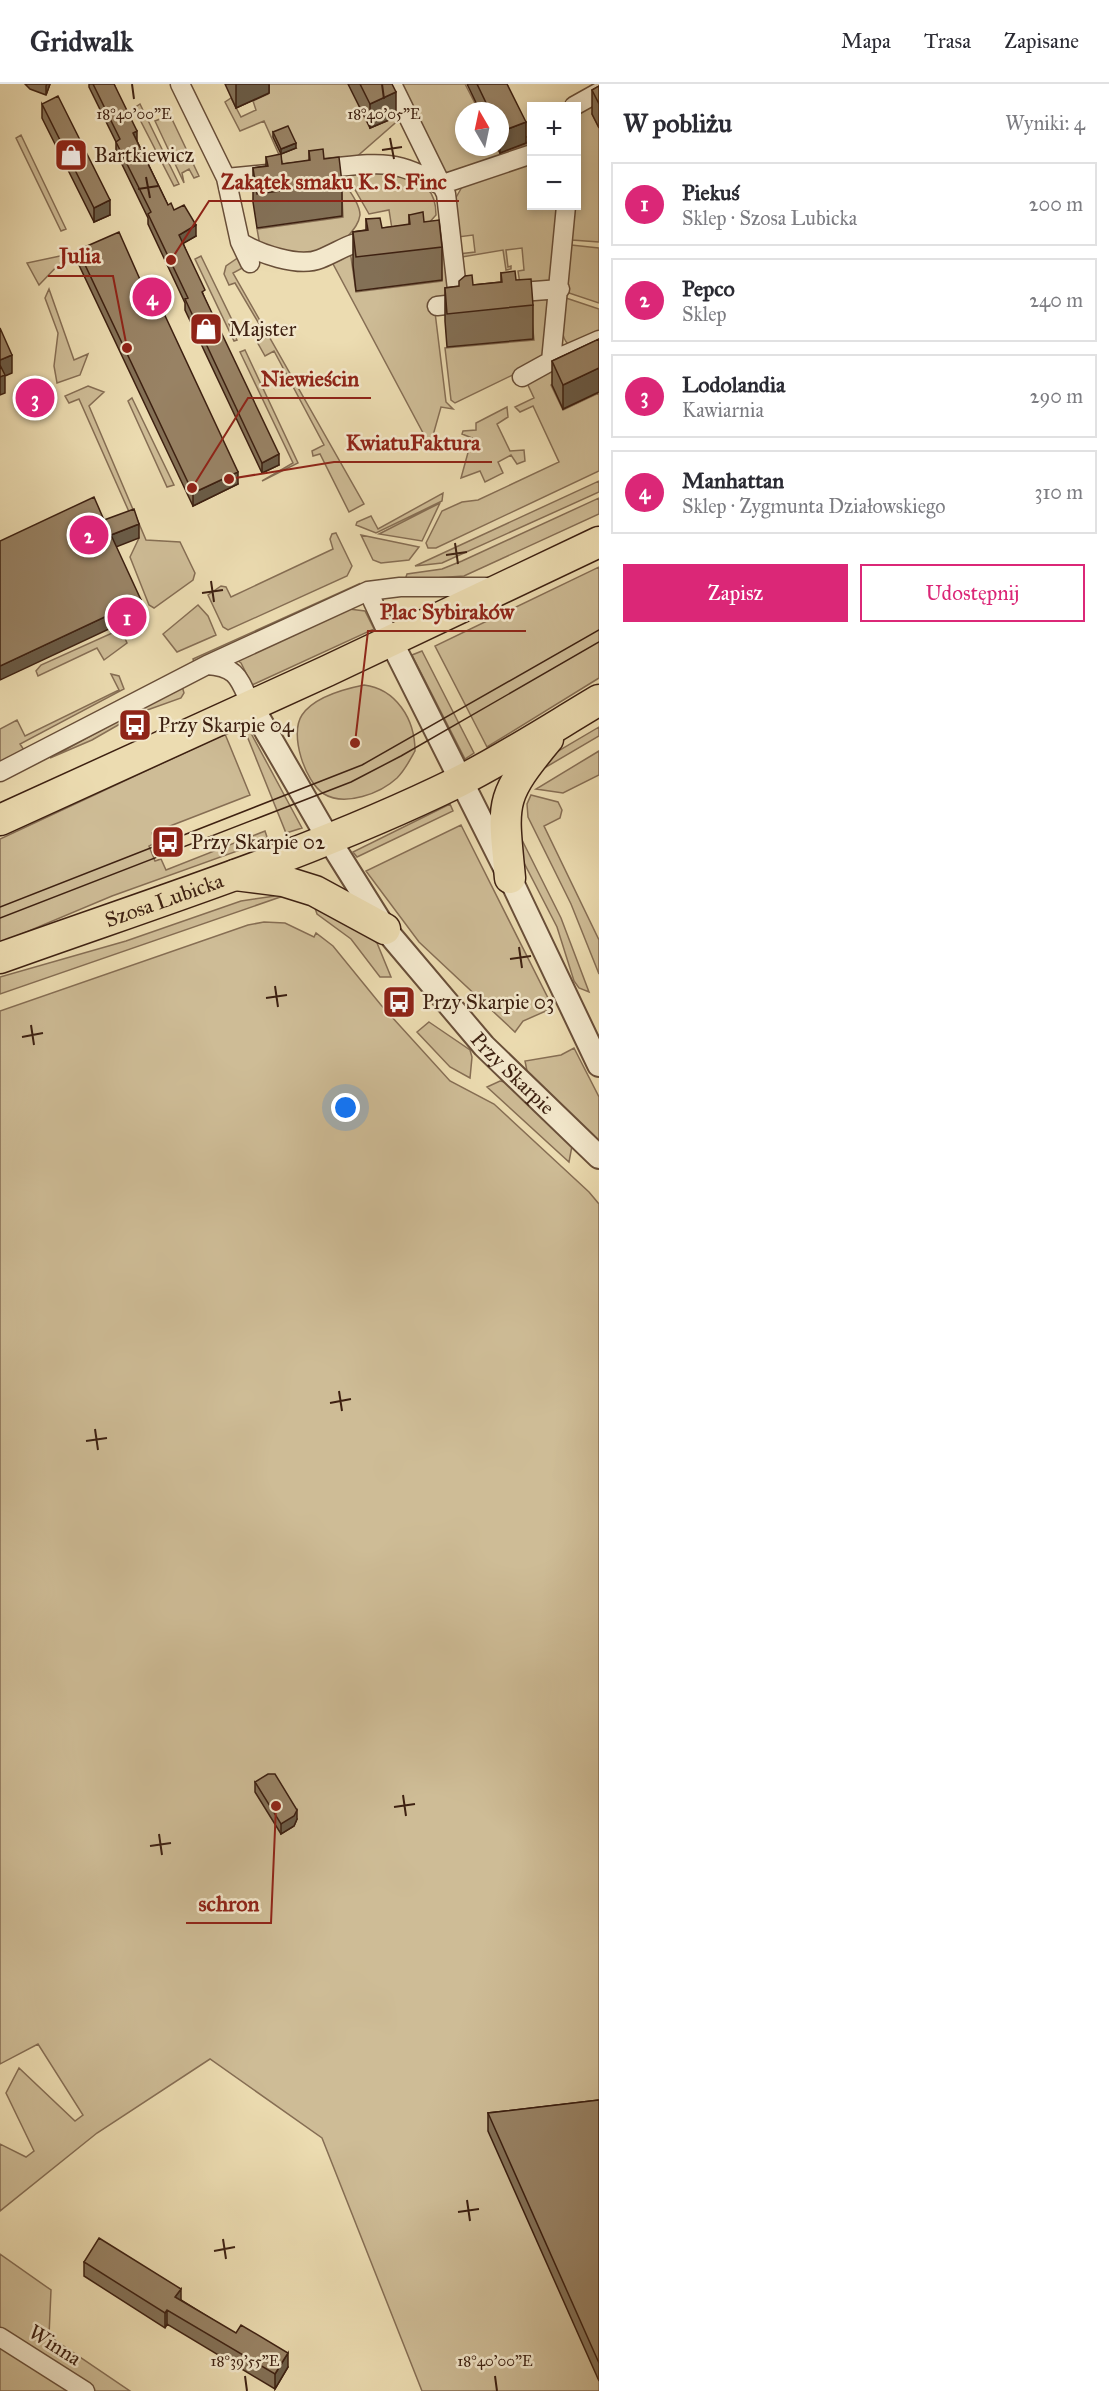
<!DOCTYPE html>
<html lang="pl">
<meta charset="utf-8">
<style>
:root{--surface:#fff;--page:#f7f7f7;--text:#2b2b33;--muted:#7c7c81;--line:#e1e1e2;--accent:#db2777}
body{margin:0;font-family:"IM FELL Great Primer",serif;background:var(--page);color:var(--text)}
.controls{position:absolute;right:18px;top:18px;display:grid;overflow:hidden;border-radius:0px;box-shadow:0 3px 9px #0003}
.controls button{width:54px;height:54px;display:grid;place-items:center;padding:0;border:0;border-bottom:2px solid var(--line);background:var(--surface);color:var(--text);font:30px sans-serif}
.compass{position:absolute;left:455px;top:18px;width:54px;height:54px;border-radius:50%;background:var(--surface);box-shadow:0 3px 9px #0003;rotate:351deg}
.you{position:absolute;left:346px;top:1024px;width:21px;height:21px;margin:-15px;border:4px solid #fff;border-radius:50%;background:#1a73e8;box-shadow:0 0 0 9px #1a73e833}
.badge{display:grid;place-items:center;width:39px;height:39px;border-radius:50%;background:var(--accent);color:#fff;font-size:20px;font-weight:700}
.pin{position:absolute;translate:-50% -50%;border:3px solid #fff;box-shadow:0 2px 6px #0006}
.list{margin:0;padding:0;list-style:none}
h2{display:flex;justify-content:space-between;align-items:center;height:78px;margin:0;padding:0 24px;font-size:26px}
h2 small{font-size:20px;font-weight:400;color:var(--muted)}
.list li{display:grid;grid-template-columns:39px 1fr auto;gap:18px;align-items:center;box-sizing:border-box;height:84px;margin:0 12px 12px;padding:0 12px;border:2px solid var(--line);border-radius:0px}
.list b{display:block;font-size:22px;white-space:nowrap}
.list p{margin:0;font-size:20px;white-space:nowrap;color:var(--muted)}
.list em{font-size:20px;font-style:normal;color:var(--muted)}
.actions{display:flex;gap:12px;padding:18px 24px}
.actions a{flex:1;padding:14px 0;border:2px solid var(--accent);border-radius:0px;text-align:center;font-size:21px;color:var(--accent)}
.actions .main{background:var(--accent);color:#fff}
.map{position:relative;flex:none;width:599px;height:2307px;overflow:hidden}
header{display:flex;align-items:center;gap:36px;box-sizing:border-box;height:84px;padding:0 30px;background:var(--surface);border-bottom:2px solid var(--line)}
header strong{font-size:28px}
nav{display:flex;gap:33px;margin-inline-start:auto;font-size:21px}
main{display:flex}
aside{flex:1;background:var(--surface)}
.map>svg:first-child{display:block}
.green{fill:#cebc96;stroke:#866e54;stroke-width:1.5}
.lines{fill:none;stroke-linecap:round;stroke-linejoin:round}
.minor-casing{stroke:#694f39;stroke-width:21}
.tertiary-casing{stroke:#694f39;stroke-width:26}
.primary-casing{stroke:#3d2011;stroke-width:33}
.minor{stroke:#f3e8cc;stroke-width:18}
.tertiary{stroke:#f3e8cc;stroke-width:22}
.primary{stroke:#ecdcb1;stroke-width:30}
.tram{stroke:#3d2011;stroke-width:1.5}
.wall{fill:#837056;stroke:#3d2011;stroke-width:1.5}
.shaded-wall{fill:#6a5b46;stroke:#3d2011;stroke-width:1.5}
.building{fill:#988264;stroke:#3d2011;stroke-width:1.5}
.ticks{fill:none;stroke:#3d2011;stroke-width:2}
.labels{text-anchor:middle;stroke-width:5;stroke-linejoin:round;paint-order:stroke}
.poi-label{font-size:21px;fill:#3d2011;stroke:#f3e8cc;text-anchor:start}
.street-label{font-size:21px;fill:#3d2011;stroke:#f3e8cc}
.ticks-label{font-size:15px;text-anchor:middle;fill:#3d2011;stroke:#f3e8cc;stroke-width:5;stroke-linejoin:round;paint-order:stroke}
.leader{fill:none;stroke:#8f2418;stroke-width:2}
.callout-dot{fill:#8f2418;stroke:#f3e8cc;stroke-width:2}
.callout-label{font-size:22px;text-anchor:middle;font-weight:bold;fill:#8f2418;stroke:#f3e8cc;stroke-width:5;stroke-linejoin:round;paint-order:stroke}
</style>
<header>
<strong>Gridwalk</strong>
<nav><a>Mapa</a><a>Trasa</a><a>Zapisane</a></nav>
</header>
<main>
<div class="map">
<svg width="599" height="2307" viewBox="0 0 599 2307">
<rect width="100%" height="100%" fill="#ecdcb1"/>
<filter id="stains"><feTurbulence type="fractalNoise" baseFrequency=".00333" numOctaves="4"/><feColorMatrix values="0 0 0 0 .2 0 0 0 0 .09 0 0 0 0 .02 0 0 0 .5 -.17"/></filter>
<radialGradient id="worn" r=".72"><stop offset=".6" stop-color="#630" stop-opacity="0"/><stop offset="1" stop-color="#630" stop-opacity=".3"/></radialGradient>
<path class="green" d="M 264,0 L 350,0 L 394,28 L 399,26 L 402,33 L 354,75 L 284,82 L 264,37 L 240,47 L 225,18 L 231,14 L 241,33 L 256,26 L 253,17 L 268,10 Z
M 398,0 L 465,0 L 479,27 L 464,27 L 464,63 L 497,63 L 501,71 L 526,60 L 524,54 L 531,51 L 531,65 L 453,89 L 440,88 Z
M 599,13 L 592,30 L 599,44 L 599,158 L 572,156 L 574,122 L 576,122 L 577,29 Z
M 140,20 L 179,100 L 174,102 L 134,24 Z
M 170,31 L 199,92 L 194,94 L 189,85 L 182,89 L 184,99 L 155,37 Z
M 21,51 L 66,145 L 61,147 L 16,54 Z
M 531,77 L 532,122 L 560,122 L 552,196 L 520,200 L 518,187 L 524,186 L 522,164 L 506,166 L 508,183 L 511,182 L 511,185 L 506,186 L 503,166 L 462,173 L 458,170 L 475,168 L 473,151 L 458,153 L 454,117 L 462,103 Z
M 394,88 C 418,98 436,100 436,131 L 427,141 L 392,145 L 389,126 L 369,130 L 346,90 Z
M 341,94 C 347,104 360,119 360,131 C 359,139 354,145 349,151 C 327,177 288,177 260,162 L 257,145 L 343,133 Z
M 439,159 L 445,165 L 451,214 L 434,220 L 446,318 L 453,325 L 441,323 L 430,362 L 332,178 L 350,166 L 356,208 L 442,197 Z
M 571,161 L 599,164 L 599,219 L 566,208 Z
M 242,171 L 248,181 L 233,189 L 364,420 L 349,428 L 320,370 L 313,372 L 312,367 L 324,361 L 274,267 L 265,272 L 256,256 L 265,250 L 235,199 L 229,201 L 224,190 L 226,182 Z
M 60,172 L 63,173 L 62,177 L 39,201 L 27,179 Z
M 201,172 L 233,238 L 229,240 L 237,256 L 234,257 L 195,175 Z
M 49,205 L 74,276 L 88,270 L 80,291 L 57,299 L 54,282 L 58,249 L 45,214 Z
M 549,211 L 545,270 L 525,285 L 455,319 L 451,316 L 445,264 L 534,256 L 531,228 L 516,215 Z
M 566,214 L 599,225 L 599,251 L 569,261 C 557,251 564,229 566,214 Z
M 245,266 L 298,379 L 262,397 L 293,379 L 240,268 Z
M 558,283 L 563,295 L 551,301 L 563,326 L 599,309 L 599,387 L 436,464 L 428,464 L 426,459 L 442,427 L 462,418 L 478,416 L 559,378 L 533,322 L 520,328 L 515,323 L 534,314 L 527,299 Z
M 88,302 L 104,308 L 89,322 L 146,456 L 180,458 L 195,489 L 193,496 L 154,524 L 149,521 L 130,473 L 139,454 L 134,439 L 79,315 L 69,319 L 65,312 Z
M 132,314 L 174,401 L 167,403 L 128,317 Z
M 507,323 L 508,333 L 497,340 L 510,367 L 524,366 L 525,377 L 517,380 L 511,371 L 498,378 L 503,389 L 485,398 L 480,387 L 461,394 L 472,354 L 462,350 L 463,347 L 476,346 L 476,339 Z
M 599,397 L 599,408 L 442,479 L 415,482 Z
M 443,409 L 442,417 L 376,449 L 356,441 L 357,438 L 371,432 L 378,445 Z
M 599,414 L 599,430 L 464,492 L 405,496 L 407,490 L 442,485 L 462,477 Z
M 440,419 L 422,457 L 379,450 Z
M 336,449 L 352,482 L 347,492 L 228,546 L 223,543 L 208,511 L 221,502 L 226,503 L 231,513 L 333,465 L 330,455 L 332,450 Z
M 361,451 L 419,463 L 409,476 L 381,479 L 373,476 Z
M 599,483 L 599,594 L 487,663 L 435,562 Z
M 359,500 L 358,503 L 194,579 L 193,575 Z
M 198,521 L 208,532 L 216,551 L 177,568 L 163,550 Z
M 349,525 L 365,527 L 374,545 L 252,601 L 241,579 L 235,575 Z
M 121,545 L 127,559 L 104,576 L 97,564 L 38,592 L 36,587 L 41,581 Z
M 422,567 L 474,669 L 465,675 L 412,571 Z
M 111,590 L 119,592 L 124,605 L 20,660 L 26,669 L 0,678 L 0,645 L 17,636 L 25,652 L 119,606 Z
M 364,601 C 396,605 415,635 415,667 C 410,676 405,686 397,694 C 381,709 345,723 324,710 C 305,698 289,650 302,631 C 314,613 344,605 364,601 Z
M 182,602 L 184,609 L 181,614 L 139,629 L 92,656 L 50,674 Z
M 246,640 L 302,744 L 286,749 L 243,642 Z
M 599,643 L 599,652 L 529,693 L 553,670 Z
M 225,650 L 250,711 L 152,749 L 155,759 L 149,762 L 155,777 L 161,775 L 166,786 L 265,747 L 268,756 L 112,812 L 0,859 L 0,755 Z
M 599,667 L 599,691 L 563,709 L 536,705 Z
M 531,711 L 558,718 L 562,726 L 560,734 L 544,742 L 599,856 L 599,890 L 571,820 L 528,733 L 527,720 Z
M 450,720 L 453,727 L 357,773 L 353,768 Z
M 461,741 L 553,924 L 523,937 L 515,948 L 419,858 L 366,787 Z
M 515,742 L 561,834 L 589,908 L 579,904 L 574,897 L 557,843 L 520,771 Z
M 289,810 L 0,910 L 0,893 L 126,857 L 241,817 Z
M 314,821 L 366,848 L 377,859 L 391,893 L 380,893 L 351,855 L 317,830 Z
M 264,838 L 285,839 L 314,853 L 316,849 L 333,862 L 381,921 L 450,997 L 494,1020 L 589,1108 L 599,1120 L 599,2307 L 422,2307 L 322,2054 L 210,1975 L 97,2049 L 0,2127 L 0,2060 L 26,2073 L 34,2067 L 6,2009 L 19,1984 L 75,2037 L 83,2031 L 38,1960 L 0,1980 L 0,927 L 248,841 Z
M 429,938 L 470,966 L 472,973 L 470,994 L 450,983 L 417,948 Z
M 574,964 L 599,1013 L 599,1059 L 527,987 L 525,977 L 561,971 Z
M 500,997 L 505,998 L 572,1062 L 569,1078 L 487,1003 Z
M 0,2170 L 51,2206 L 49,2252 L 130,2307 L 0,2307 Z"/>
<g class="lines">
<g class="minor-casing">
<path id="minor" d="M 180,0 L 226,94 L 240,158 L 250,179
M 392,0 L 446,110 L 458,214
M 574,22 L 599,8
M 317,85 C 370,81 391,71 440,101
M 226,94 L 278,89
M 440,101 L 532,70
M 240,158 C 258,169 298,184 320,175 C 344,165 349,158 377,155
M 508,209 L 560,205
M 437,222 L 455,220 L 458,214 L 466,213
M 551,277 L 599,256
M 522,293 L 551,277 L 566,122
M 368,507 L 391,557
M 207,581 C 238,583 239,595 251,621
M 0,688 L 207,581 L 368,507 L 400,503 L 490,503
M 0,2253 L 85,2307"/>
</g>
<g class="tertiary-casing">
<g id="tertiary">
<path d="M 391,557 L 510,794 L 599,981"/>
<path id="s1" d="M 251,621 L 328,754 L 385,845 L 484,962 L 599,1073"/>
</g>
</g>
<g class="primary-casing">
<g id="primary">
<path d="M 0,736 L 327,587 L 599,458"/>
<path d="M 235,791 L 283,797 L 315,807 L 385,845"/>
<path d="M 510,794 C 503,719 498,715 548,655"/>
<path id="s2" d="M 0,874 C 153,819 311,770 458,698 C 506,674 552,644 599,616"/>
</g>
</g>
<use href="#minor" class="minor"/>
<use href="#tertiary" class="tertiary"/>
<use href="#primary" class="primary"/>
<path class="tram" d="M 0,823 L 362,681 L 599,546
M 0,834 L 351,698 L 401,672 L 599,558"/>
</g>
<path class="wall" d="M 25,0 L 50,0 L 46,11 L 30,5 Z
M 89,0 L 114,0 L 137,57 L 168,121 L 174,126 L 196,152 L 183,159 L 205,215 L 279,381 L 262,389 L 185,226 L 185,219 L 148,140 L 148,134 L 116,68 L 116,58 L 89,3 Z
M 225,0 L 269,0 L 269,9 L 236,24 Z
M 348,0 L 392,0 L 396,33 L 370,44 Z
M 467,0 L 507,0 L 526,59 L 500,69 L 497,63 L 500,63 L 500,27 L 480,27 Z
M 599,2 L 599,44 L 592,30 L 592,6 Z
M 42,20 L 110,131 L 94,138 L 42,34 Z
M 273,48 L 296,64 L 281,70 L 273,53 Z
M 309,67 L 324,75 L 342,99 L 342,132 L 257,144 L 253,118 L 253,84 L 266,82 L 266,73 L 282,80 L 309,77 Z
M 409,131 L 424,138 L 442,163 L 442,196 L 356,207 L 353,181 L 353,148 L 366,146 L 366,135 L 382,144 L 409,141 Z
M 78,166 L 146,209 L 238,400 L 193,422 L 78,179 Z
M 501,189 L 516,196 L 533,221 L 533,255 L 447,263 L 445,237 L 445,204 L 501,198 Z
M 599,255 L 599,308 L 563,325 L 552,301 L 552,277 Z
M 255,1698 L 297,1735 L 294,1742 L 281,1750 L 255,1708 Z
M 599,2016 L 599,2297 L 488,2047 L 488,2029 Z
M 84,2178 L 181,2216 L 288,2283 L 275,2305 L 167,2240 L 165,2244 L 84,2192 Z"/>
<path class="shaded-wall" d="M 47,0 L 50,0 L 46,11 L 46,2 Z
M 236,0 L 269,0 L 269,9 L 236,24 Z
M 396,8 L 396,33 L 370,44 L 370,20 Z
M 526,38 L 526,59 L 500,69 L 500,48 Z
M 137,47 L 137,58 L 133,49 Z
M 296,59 L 296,64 L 281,70 L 281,65 Z
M 110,116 L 110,131 L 94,138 L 94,124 Z
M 196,141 L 196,152 L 179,162 L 179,151 Z
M 12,271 L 12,289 L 5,292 L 5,309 L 0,311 L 0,276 Z
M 599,284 L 599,308 L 563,325 L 563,301 Z
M 279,370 L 279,381 L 262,389 L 262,379 Z
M 238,388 L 238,400 L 193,422 L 193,409 Z
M 139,440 L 139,454 L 111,465 L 111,451 Z
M 141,516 L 141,530 L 0,596 L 0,582 Z
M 297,1726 L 297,1735 L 294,1742 L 281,1750 L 281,1740 Z
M 181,2205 L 181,2219 L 175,2213 Z
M 167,2226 L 167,2240 L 165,2244 L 165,2229 Z
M 288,2269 L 288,2283 L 275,2305 L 275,2290 Z"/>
<path class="building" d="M 93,0 L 114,0 L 137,47 L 133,49 L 168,121 L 171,119 L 174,126 L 184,121 L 196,141 L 179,151 L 205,206 L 202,208 L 279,370 L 262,379 L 185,215 L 188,214 L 148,130 L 151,128 L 116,58 L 120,55 Z
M 360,0 L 392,0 L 396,8 L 370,20 Z
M 477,0 L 507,0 L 526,38 L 500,48 L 500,27 L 490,27 Z
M 599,2 L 599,20 L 592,6 Z
M 58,12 L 110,116 L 94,124 L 42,20 Z
M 288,42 L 296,59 L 281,65 L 273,48 Z
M 323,65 L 324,75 L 339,73 L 342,99 L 257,110 L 253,84 L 268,82 L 266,73 L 281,70 L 282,80 L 310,76 L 309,67 Z
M 423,128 L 424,138 L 439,136 L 442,163 L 356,173 L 353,148 L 368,146 L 366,135 L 380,134 L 382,144 L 410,140 L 409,131 Z
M 119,148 L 146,209 L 153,206 L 238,388 L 193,409 L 78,166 Z
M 515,187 L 516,196 L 531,195 L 533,221 L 447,230 L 445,204 L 459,202 L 459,197 L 465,192 L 472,191 L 473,201 L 502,198 L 501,189 Z
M 0,244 L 12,271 L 0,276 Z
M 599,255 L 599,284 L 563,301 L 552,277 Z
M 0,281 L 5,291 L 0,293 Z
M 94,413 L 104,436 L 134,425 L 139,440 L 111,451 L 141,516 L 0,582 L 0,457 Z
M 268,1690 L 275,1690 L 297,1726 L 294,1732 L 281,1740 L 255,1698 Z
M 599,2016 L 599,2279 L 488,2029 Z
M 99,2154 L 181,2205 L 175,2213 L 236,2249 L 241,2241 L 288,2269 L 275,2290 L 167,2226 L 165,2229 L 84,2178 Z"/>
<path class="ticks" d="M 132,0 L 134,15M 382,0 L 384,15M 390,54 L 394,75M 382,66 L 402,63M 146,93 L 150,114M 138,105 L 158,102M 455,459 L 458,480M 446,471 L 467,468M 211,497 L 214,518M 202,509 L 223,506M 519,863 L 522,884M 510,875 L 531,872M 275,902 L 278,923M 266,914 L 287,911M 31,941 L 34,961M 22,953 L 43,949M 339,1307 L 342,1327M 330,1319 L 351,1315M 95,1345 L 98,1366M 86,1357 L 107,1354M 403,1711 L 406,1732M 394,1723 L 415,1720M 159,1750 L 162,1771M 150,1762 L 171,1759M 467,2116 L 470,2137M 458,2128 L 479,2125M 223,2155 L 226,2175M 214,2167 L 235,2163M 245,2292 L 247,2307M 495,2292 L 497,2307"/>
<defs>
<g id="shop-square" transform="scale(1.725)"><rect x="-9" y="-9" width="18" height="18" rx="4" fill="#8f2418" stroke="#f3e8cc"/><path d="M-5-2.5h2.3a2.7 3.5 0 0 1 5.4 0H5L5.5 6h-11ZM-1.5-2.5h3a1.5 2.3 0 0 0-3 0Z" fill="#fff"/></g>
<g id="bus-square" transform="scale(1.725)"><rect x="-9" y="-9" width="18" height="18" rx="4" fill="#8f2418" stroke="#f3e8cc"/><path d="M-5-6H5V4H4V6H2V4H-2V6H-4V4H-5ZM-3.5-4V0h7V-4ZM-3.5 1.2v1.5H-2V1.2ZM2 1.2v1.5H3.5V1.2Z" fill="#fff"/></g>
</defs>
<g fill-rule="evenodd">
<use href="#shop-square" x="71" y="71"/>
<use href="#shop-square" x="206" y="245"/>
<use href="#bus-square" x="135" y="641"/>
<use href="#bus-square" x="168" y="758"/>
<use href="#bus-square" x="399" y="918"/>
</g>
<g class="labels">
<g class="poi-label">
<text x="94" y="78">Bartkiewicz</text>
<text x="229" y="252">Majster</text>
<text x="158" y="648">Przy Skarpie 04</text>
<text x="191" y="765">Przy Skarpie 02</text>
<text x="422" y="925">Przy Skarpie 03</text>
</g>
<g class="street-label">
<text dy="7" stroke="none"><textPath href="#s2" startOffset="174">Szosa Lubicka</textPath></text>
<text dy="7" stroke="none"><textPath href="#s1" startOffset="454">Przy Skarpie</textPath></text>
<text transform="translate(55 2261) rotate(32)" y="7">Winna</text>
</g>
</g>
<g class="ticks-label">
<text x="134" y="35">18°40'00"E</text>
<text x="384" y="35">18°40'05"E</text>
<text x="245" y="2282">18°39'55"E</text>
<text x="495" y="2282">18°40'00"E</text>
</g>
<path class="leader" d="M171 176L209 117H459M127 264L113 192H48M192 404L248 314H371M229 395L334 378H492M355 659L368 547H526M276 1722L271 1839H186"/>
<g class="callout-dot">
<circle cx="171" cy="176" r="6"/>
<circle cx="127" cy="264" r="6"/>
<circle cx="192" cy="404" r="6"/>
<circle cx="229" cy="395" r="6"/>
<circle cx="355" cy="659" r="6"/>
<circle cx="276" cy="1722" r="6"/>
</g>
<g class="callout-label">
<text x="334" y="105">Zakątek smaku K. S. Finc</text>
<text x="80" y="179">Julia</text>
<text x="310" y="302">Niewieścin</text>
<text x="413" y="366">KwiatuFaktura</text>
<text x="447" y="535">Plac Sybiraków</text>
<text x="229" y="1827">schron</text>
</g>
<rect width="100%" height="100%" filter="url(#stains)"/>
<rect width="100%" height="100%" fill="url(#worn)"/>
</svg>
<div class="controls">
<button>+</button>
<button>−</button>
</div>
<svg class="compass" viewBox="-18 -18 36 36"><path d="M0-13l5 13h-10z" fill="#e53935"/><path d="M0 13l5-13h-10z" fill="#7c7c81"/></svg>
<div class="you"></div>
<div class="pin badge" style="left:127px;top:533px">1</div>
<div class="pin badge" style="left:89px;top:451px">2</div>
<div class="pin badge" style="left:35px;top:314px">3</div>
<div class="pin badge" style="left:152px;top:213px">4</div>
</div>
<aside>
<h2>W pobliżu<small>Wyniki: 4</small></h2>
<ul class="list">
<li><span class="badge">1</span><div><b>Piekuś</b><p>Sklep · Szosa Lubicka</p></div><em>200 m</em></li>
<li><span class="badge">2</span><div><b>Pepco</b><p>Sklep</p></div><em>240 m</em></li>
<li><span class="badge">3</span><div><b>Lodolandia</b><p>Kawiarnia</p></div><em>290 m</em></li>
<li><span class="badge">4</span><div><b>Manhattan</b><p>Sklep · Zygmunta Działowskiego</p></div><em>310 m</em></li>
</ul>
<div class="actions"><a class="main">Zapisz</a><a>Udostępnij</a></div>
</aside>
</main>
